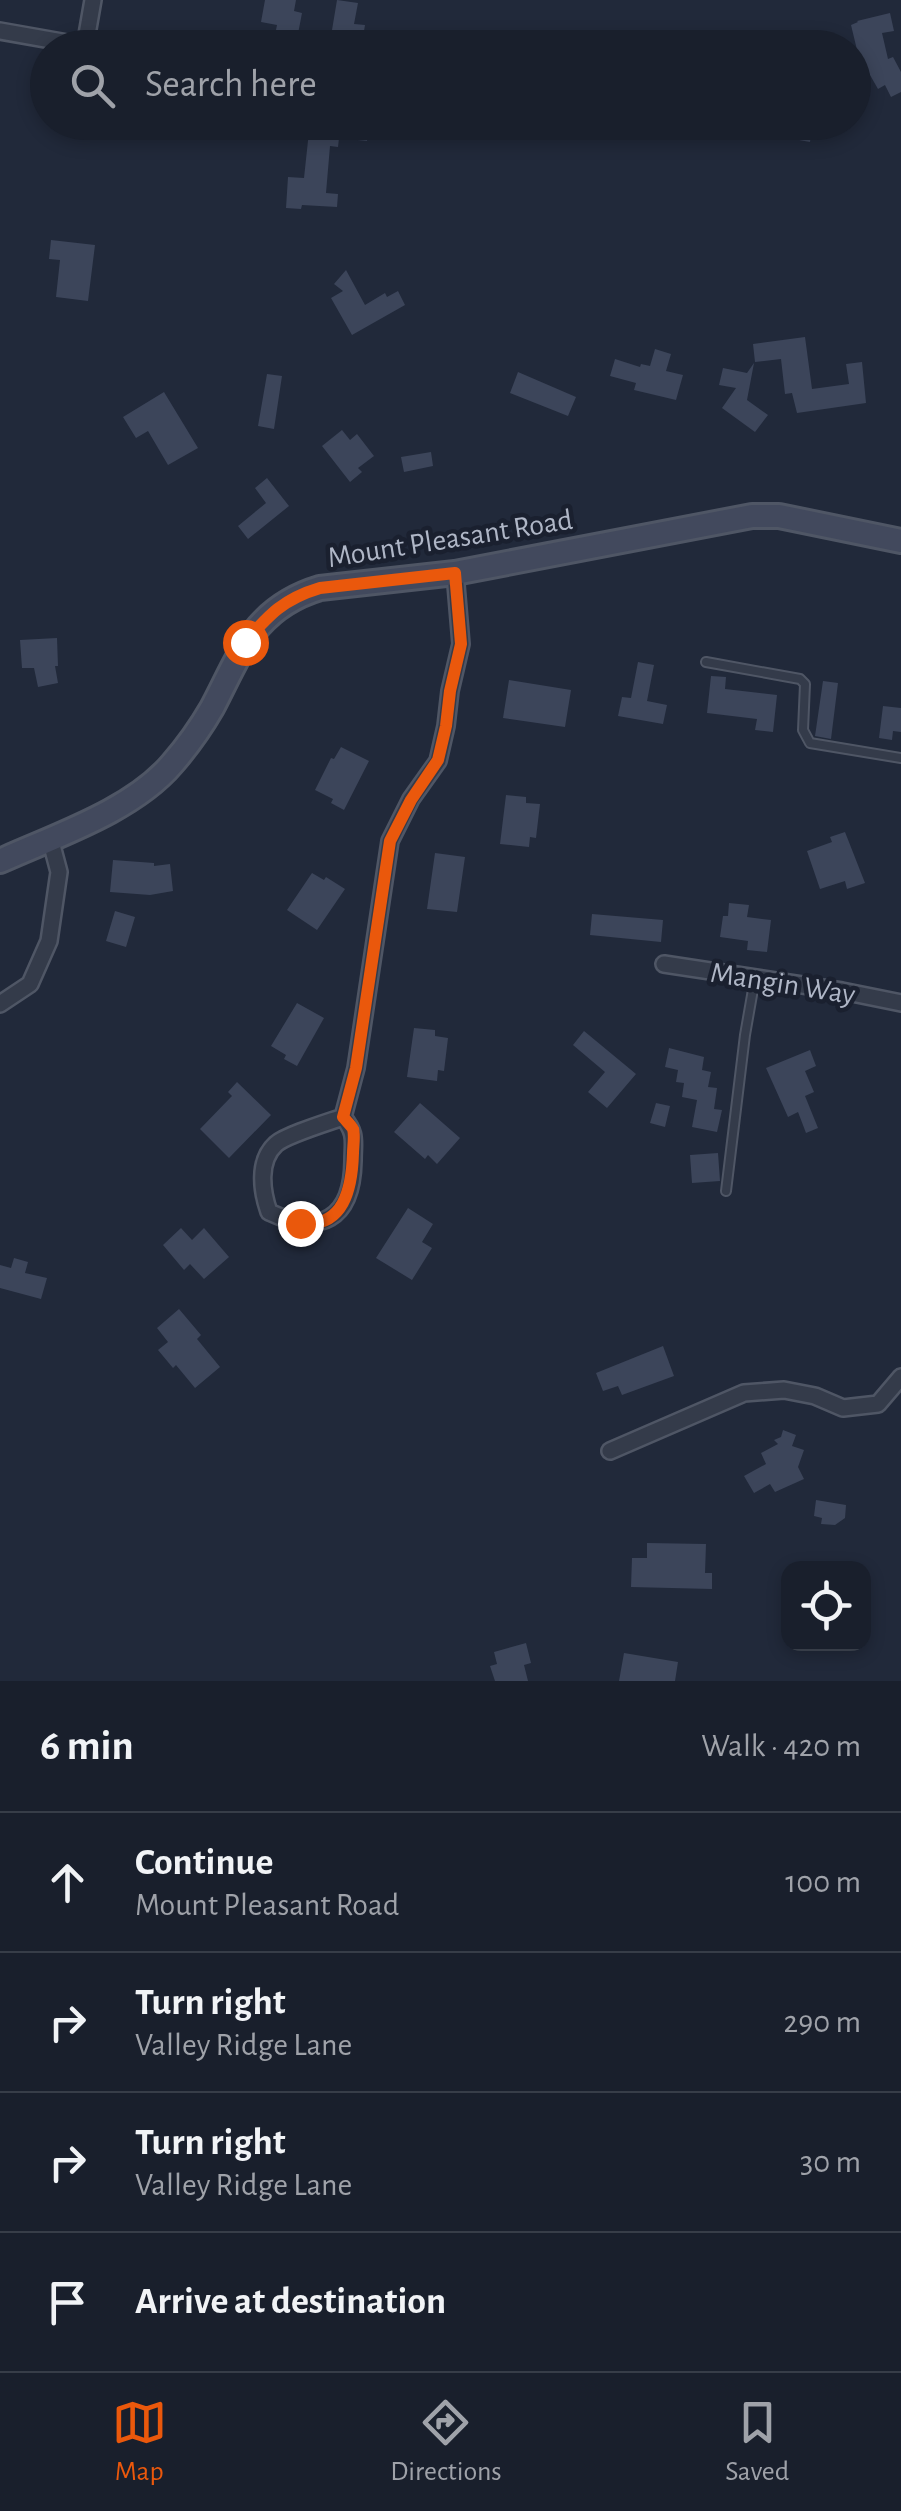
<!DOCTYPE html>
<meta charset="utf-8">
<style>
:root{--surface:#191f2c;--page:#262c38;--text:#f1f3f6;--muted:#9fa2a9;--line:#373d48;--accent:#ea580c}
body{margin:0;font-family:"Alegreya Sans",sans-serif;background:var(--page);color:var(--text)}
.controls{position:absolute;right:30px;bottom:30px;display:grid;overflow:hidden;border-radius:20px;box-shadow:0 5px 15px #0003}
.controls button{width:90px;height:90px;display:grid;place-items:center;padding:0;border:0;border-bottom:2px solid var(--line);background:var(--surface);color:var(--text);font:50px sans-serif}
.stop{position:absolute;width:30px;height:30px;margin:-22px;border:8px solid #ea580c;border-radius:50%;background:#fff}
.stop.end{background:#ea580c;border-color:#fff;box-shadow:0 2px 10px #0008}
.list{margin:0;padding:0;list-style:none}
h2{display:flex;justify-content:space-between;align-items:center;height:130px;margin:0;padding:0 40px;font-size:42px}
h2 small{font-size:32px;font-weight:400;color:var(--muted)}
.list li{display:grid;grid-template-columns:65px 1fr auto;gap:30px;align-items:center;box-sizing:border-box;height:140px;padding:0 40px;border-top:2px solid var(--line)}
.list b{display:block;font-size:38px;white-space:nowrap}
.list p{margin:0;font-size:32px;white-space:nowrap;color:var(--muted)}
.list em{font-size:32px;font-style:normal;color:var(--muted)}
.icon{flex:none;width:55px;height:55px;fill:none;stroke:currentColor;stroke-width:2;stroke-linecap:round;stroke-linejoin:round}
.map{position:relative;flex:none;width:901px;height:1681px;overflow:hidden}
.search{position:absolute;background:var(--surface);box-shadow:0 5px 15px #0003;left:30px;right:30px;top:30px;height:110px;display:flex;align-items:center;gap:25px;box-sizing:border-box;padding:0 35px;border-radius:55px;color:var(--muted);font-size:38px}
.sheet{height:690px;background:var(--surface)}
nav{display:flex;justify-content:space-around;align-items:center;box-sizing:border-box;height:140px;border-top:2px solid var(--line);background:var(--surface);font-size:28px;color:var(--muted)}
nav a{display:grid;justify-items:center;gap:5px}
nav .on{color:var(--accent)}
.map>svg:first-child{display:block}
.building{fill:#3c455a}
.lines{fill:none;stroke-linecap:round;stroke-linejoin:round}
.lane-casing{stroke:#4f5665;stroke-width:12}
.street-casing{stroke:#4f5665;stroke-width:20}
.secondary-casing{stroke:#4f5665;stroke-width:28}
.lane{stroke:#343b4a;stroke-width:8}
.street{stroke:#343b4a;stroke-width:15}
.secondary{stroke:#42495d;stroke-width:22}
.route{stroke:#ea580c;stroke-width:12}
.labels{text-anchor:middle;stroke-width:9;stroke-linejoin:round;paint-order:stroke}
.street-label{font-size:30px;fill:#afb6c6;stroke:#1a202f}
</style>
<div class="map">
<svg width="901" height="1681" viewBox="0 0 901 1681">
<rect width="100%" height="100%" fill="#21293a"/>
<path class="building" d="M 265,0 L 296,0 L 294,11 L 302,13 L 297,39 L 275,35 L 277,25 L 261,22 Z
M 337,0 L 358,3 L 354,24 L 365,25 L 362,43 L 352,42 L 351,48 L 329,48 Z
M 890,13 L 894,31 L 882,33 L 888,59 L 893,57 L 901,72 L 901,92 L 891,97 L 885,85 L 878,89 L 858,54 L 851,25 L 858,22 L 857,21 Z
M 476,34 L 521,41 L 521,48 L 473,48 Z
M 310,122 L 338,125 L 338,122 L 369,122 L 367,141 L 339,138 L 338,147 L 330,146 L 326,193 L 338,194 L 337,207 L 302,205 L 301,209 L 286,208 L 288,177 L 304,178 Z
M 791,122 L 813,122 L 810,142 L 788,138 Z
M 51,240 L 95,245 L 88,301 L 56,297 L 60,260 L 49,259 Z
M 346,270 L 365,305 L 385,293 L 387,297 L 398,291 L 405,305 L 352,335 L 331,298 L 343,291 L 334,284 Z
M 805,337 L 812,389 L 849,384 L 846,364 L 862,362 L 866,403 L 797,413 L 792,393 L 785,394 L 781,359 L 755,362 L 753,344 Z
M 655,349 L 671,354 L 666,371 L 683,375 L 676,400 L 634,390 L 636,383 L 610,376 L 615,359 L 640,367 L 641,364 L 650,366 Z
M 754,363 L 747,400 L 768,415 L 755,432 L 722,408 L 736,388 L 719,385 L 723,368 L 747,373 Z
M 518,372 L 576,397 L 568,416 L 510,393 Z
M 267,374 L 282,376 L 274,429 L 258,426 Z
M 164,392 L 198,448 L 168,465 L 148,431 L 136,438 L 123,417 Z
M 342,430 L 350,440 L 357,434 L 374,456 L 358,468 L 362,472 L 350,482 L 322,446 Z
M 431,452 L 433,466 L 404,472 L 401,457 Z
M 267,478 L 289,506 L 248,539 L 238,526 L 266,503 L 255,488 Z
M 57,638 L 58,666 L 55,666 L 58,683 L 38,687 L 34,668 L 22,668 L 20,640 Z
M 638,662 L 654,665 L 647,701 L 667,705 L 663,724 L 618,716 L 622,697 L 631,698 Z
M 711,676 L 726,677 L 725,689 L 777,695 L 773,732 L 755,730 L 757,719 L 707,713 Z
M 509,680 L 571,690 L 565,727 L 503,718 Z
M 823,681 L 838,683 L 831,739 L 815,736 Z
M 883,706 L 901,708 L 901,732 L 893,731 L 892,740 L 879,738 Z
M 341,747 L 369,761 L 344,810 L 331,803 L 333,799 L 315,790 L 331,758 L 334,759 Z
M 506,795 L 526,797 L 526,803 L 540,804 L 536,838 L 530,837 L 529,847 L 500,844 Z
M 845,832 L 865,883 L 847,889 L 845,881 L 820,889 L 807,851 L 832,842 L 830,837 Z
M 435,853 L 465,857 L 457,912 L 427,909 Z
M 113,860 L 154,863 L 154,866 L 170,864 L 173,891 L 150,895 L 110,892 Z
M 312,873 L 324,880 L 326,877 L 345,889 L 317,930 L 287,910 Z
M 729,903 L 749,905 L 747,917 L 771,920 L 767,952 L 747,950 L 748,941 L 720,937 L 723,916 L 728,916 Z
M 115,911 L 135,917 L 126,947 L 106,941 Z
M 592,914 L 663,920 L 661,942 L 590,935 Z
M 297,1003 L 324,1018 L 297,1066 L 284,1059 L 286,1055 L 271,1046 Z
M 414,1028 L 435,1030 L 435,1036 L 448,1038 L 444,1071 L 438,1070 L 437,1081 L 407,1077 Z
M 584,1031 L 636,1074 L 607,1108 L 588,1092 L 605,1072 L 573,1045 Z
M 669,1048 L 704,1057 L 702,1070 L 711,1072 L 708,1087 L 717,1088 L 714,1109 L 722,1110 L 717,1132 L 692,1127 L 697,1100 L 682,1097 L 684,1083 L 676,1082 L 678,1070 L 665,1067 Z
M 810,1050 L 816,1066 L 805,1071 L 814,1092 L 805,1096 L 818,1128 L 806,1133 L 798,1112 L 788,1117 L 766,1068 Z
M 237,1082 L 271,1115 L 229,1158 L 200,1129 L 232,1096 L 228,1092 Z
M 420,1103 L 460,1138 L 437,1164 L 428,1155 L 425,1159 L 394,1132 Z
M 656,1103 L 670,1106 L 665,1127 L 650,1123 Z
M 718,1153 L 720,1181 L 692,1183 L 690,1155 Z
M 408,1208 L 433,1224 L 422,1242 L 432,1248 L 412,1280 L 376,1258 Z
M 181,1228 L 192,1240 L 204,1228 L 229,1257 L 204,1279 L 190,1264 L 184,1270 L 163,1245 Z
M 14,1258 L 28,1262 L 25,1273 L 47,1278 L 41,1299 L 0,1288 L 0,1265 L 11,1268 Z
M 179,1309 L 201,1335 L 197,1339 L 220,1367 L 195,1388 L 176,1365 L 173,1368 L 158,1350 L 168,1342 L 157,1328 Z
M 663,1346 L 674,1376 L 622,1395 L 618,1386 L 603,1391 L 596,1373 Z
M 783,1430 L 796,1435 L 792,1446 L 804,1450 L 798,1467 L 804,1479 L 775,1492 L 770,1484 L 754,1493 L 744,1476 L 766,1464 L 761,1453 L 778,1444 L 774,1440 L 781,1437 Z
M 816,1500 L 846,1505 L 845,1518 L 835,1525 L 821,1524 L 822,1518 L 814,1516 Z
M 647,1543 L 706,1544 L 705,1573 L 712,1573 L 712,1589 L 631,1587 L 632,1558 L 647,1558 Z
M 526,1643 L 531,1663 L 524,1665 L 528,1681 L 495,1681 L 490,1666 L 497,1664 L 494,1652 Z
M 624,1653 L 678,1662 L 675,1681 L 619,1681 Z"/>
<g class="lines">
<g class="lane-casing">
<path id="lane" d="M 706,662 L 800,679 L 805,684 L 803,730 L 810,743 L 901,758
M 726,1191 L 745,1035 L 755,978"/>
</g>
<g class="street-casing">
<path id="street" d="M 0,31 L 96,48
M 85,46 L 93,0
M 664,964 L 842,991 L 901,1003
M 0,1004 L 30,984 L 49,941 L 59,872 L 50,838
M 343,1117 L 356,1068 L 390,841 L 411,799 L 438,761 L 446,726 L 450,691 L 461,644 L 455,573
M 343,1117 C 357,1134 353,1141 353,1161 C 352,1220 320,1236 269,1212 C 262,1192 257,1161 276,1144 C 286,1135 329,1122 343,1117 Z
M 610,1451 L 744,1393 L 784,1390 L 815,1396 L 843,1408 L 878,1404 L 901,1377"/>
</g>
<g class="secondary-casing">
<path id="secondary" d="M 0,861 C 55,836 132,811 172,764 C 186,748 201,727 212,708 C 241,653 254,608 320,588 L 455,573 L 752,516 L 779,516 L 901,541"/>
</g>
<use href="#lane" class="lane"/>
<use href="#street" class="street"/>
<use href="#secondary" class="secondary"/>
</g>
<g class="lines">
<path class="route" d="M 245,642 C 269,615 283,599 320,588 L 455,573 L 461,644 L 450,691 L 446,726 L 438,760 L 411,800 L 390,841 L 356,1068 L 343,1117 C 344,1118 353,1128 353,1129 C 355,1135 353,1147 353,1153 C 352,1188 344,1229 300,1223"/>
</g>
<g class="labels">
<g class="street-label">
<text transform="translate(450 538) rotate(-9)" y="10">Mount Pleasant Road</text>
<text transform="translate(783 983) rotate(9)" y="10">Mangin Way</text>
</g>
</g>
</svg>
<div class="controls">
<button><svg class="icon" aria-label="locate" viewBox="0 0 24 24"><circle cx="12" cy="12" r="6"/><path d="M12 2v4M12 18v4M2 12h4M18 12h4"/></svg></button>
</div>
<div class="stop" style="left:245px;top:642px"></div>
<div class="stop end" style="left:300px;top:1223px"></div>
<div class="search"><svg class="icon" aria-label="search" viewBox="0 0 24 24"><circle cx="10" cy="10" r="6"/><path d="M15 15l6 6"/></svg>Search here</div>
</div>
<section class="sheet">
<h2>6 min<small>Walk · 420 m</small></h2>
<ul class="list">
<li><svg class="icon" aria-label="ahead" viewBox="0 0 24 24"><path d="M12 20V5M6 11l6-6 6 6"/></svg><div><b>Continue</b><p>Mount Pleasant Road</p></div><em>100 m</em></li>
<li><svg class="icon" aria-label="right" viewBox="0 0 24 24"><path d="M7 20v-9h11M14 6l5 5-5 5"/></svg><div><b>Turn right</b><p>Valley Ridge Lane</p></div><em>290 m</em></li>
<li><svg class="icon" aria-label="right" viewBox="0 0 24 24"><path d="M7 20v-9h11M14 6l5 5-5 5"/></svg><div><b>Turn right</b><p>Valley Ridge Lane</p></div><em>30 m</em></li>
<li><svg class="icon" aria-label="arrive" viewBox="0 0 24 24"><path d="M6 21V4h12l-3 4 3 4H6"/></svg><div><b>Arrive at destination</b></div></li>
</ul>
</section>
<nav>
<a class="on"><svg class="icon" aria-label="map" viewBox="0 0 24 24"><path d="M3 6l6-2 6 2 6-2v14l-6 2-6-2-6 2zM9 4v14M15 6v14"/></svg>Map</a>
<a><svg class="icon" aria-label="directions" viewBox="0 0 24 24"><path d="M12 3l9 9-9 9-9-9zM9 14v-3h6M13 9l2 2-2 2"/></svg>Directions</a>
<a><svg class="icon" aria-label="saved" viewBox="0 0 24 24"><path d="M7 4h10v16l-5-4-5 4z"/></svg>Saved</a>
</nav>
